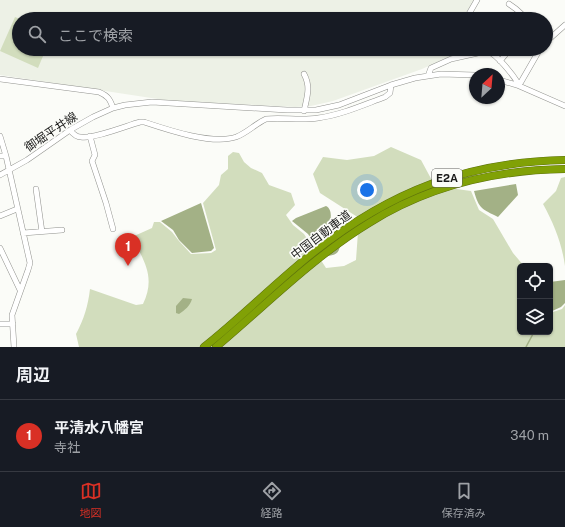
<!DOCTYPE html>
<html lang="ja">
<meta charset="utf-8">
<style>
:root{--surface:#171b24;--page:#242831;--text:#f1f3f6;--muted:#9ea1a6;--line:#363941;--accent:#d93025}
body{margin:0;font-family:"Public Sans","Noto Sans JP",sans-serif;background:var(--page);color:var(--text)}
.controls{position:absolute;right:12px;bottom:12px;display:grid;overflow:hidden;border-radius:6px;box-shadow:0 1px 3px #0004}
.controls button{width:36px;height:36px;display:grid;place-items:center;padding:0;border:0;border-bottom:1px solid var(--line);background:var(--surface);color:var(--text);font:20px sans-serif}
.compass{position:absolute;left:469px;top:68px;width:36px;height:36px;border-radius:50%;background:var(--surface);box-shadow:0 1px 3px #0004;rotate:26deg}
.you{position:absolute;left:367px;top:190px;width:14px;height:14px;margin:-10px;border:3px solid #fff;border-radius:50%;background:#1a73e8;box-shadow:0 0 0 6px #1a73e833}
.badge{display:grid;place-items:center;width:26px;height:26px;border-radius:50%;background:var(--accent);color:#fff;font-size:13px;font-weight:700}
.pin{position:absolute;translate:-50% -33px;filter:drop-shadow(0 1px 2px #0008)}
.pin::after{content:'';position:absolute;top:21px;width:14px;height:12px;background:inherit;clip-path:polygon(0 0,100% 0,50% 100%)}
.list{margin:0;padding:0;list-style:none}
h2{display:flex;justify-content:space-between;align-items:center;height:52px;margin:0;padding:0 16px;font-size:17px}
h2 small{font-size:13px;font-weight:400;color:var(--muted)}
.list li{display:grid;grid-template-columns:26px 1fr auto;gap:12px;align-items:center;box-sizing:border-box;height:72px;padding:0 16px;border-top:1px solid var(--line)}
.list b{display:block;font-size:15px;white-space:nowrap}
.list p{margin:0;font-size:13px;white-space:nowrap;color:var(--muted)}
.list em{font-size:13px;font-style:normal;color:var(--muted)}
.icon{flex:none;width:22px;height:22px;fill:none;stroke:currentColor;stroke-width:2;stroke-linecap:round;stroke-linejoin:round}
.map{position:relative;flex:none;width:565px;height:347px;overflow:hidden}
.search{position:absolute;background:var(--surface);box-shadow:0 1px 3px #0004;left:12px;right:12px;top:12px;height:44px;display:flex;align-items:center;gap:10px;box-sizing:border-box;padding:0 14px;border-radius:22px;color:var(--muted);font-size:15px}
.sheet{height:124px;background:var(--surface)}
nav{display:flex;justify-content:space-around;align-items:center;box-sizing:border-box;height:56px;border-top:1px solid var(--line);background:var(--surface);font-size:11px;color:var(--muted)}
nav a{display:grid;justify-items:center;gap:2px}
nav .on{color:var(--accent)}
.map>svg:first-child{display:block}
.built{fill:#edf1e6}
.green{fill:#d2ddbd}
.water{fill:#a3b186}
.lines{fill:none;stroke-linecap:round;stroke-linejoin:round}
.stream{stroke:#a3b186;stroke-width:1.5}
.minor-casing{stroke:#91928e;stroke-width:6}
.highway-casing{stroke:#5d720d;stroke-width:8}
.minor{stroke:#fff;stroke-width:5}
.highway{stroke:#81a106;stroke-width:7}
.labels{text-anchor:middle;stroke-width:3.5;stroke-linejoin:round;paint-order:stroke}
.shield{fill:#fbfcf8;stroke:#5e5e5d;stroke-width:1}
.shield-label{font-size:11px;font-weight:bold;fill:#1b1b1a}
.street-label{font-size:12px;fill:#1b1b1a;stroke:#fbfcf8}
</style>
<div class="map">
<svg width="565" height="347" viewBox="0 0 565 347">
<rect width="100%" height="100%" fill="#fbfcf8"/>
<path class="built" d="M 0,0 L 474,0 L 464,19 L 19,19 L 19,49 L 473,49 L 455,54 L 422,69 L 333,101 L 311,106 L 295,107 L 171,101 L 0,75 Z"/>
<path class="green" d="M 15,17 L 20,19 L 19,49 L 46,49 L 38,68 L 0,51 Z
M 391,147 L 421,160 L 435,186 L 471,191 L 479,210 L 493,219 L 513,253 L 524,266 L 520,266 L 520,332 L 550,332 L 550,313 L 562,309 L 565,305 L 565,347 L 79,347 L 76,334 C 84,319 88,306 90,289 L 136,305 L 143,304 C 156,277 144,261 132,237 L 152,228 L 154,222 L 160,222 L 172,232 L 179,241 L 191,254 L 211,253 L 216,250 L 203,203 L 219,185 L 221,175 L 228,169 L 228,156 L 233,152 L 239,153 L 244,162 L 251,168 L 262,173 L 269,185 L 291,193 L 295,205 L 286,215 L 293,225 L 304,234 L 326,268 L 344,266 L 356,260 L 359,218 L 320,193 L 313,174 L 323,157 L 347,160 L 374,156 Z
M 565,177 L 565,266 C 562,244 554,224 543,204 L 556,191 L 561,178 Z"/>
<path class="water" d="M 516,184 L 518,195 L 498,217 C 482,209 479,209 474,191 Z
M 201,203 L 214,248 L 211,251 L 192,253 L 179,240 L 173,230 L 161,221 Z
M 326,206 C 335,211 328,223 331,231 C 333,236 337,241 340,245 C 339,254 335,255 327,256 L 319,251 L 308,234 L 292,221 L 296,218 Z
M 565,280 L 565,303 L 561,307 L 550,312 L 550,282 Z
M 183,298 L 192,299 C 190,306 185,310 179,314 L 176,313 L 176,306 Z"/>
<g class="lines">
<path class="stream" d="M 526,347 L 534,332"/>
<g class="minor-casing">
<path id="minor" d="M 509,4 L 516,9 L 527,19
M 466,19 L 477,0
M 546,42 L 565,25
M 500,61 L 510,49
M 428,76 L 431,68 L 451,59 L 487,51 C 496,53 513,75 518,83
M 0,79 L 99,92 C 108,96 110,99 113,108
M 499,80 L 517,85 L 565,106
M 517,85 L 521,82 L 540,49
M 304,111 C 307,97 311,87 304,74
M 70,130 C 73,134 76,137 81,137 C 94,139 126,126 140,122 L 144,122 C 168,130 212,145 236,137 C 247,133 255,124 266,119 C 283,117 300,121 318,118 C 341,115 363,105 385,97 L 390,93 L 391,85
M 0,136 L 6,156 L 30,263 L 28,270 L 12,315 L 14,347
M 90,136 L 95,155 L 92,161 L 106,203 L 113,229
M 0,156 L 6,156
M 0,175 L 27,160 L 70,130 L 93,117 L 113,108 L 125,105 L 152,102 L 287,110 L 316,110 L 339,105 L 391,85 L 415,78 L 441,74 L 475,75
M 36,189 L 42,232
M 0,216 L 17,209
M 23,233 L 62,230
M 0,248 L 20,290
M 0,324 L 13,324"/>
</g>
<g class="highway-casing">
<path id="highway" d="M 204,347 C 242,317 276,282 314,252 C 391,191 467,162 565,160
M 216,347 C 266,305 313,257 369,223 C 428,186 496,170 565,169"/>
</g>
<use href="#minor" class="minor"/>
<use href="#highway" class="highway"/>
</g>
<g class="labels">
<rect class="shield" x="432" y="169" width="30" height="18" rx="3"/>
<g class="shield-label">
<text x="447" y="182">E2A</text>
</g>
<g class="street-label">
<text transform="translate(51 132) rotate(-34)" y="4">御堀平井線</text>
<text transform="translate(321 235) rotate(-37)" y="4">中国自動車道</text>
</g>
</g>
</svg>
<div class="controls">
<button><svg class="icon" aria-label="locate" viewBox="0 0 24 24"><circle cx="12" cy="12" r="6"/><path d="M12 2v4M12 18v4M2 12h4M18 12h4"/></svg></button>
<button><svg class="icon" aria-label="layers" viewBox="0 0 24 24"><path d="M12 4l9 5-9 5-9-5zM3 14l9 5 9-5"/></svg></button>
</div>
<svg class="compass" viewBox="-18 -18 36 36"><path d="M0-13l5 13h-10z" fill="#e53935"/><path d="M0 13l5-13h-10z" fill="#9ea1a6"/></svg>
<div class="you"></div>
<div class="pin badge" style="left:128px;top:266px">1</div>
<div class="search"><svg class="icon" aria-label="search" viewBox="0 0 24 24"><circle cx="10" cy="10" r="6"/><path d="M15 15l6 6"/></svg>ここで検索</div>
</div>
<section class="sheet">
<h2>周辺<small></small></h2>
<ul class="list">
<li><span class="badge">1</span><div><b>平清水八幡宮</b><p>寺社</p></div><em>340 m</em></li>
</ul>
</section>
<nav>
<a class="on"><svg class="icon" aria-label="map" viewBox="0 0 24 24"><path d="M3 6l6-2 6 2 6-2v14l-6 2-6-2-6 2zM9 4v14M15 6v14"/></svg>地図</a>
<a><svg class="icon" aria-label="directions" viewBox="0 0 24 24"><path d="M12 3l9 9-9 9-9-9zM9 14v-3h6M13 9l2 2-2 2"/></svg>経路</a>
<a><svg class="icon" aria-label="saved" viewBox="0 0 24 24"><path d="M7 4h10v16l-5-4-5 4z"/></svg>保存済み</a>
</nav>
